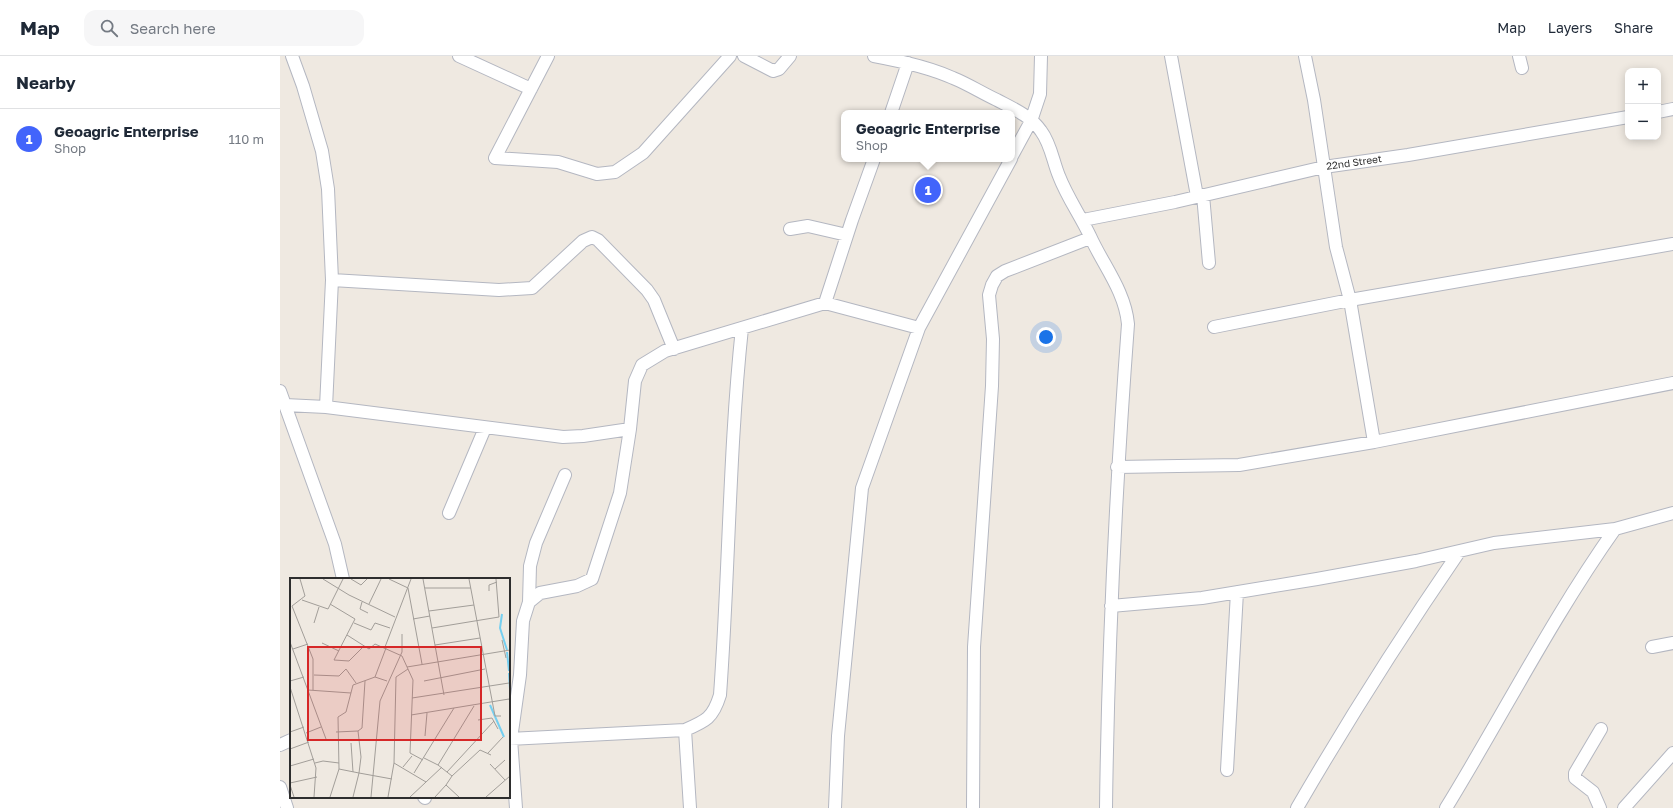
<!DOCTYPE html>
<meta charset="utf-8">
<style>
:root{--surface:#fff;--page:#f6f6f7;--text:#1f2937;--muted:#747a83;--line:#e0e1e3;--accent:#4264fb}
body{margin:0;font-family:"Golos Text",sans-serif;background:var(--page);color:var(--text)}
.controls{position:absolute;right:12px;top:12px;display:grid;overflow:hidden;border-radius:8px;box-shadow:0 2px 10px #0003}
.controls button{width:36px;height:36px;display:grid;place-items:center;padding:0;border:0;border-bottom:1px solid var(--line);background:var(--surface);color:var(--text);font:20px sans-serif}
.you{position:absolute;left:766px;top:281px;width:14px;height:14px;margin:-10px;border:3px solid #fff;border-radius:50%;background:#1a73e8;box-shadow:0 0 0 6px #1a73e833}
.badge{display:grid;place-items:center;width:26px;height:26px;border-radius:50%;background:var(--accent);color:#fff;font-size:13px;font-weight:700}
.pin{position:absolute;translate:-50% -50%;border:2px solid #fff;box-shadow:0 1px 4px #0006}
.popup{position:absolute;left:561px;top:54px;width:174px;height:52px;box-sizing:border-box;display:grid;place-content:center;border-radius:8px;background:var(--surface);filter:drop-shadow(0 1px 3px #0005);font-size:13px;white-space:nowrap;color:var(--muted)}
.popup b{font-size:15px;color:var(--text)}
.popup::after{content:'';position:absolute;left:50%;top:100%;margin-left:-8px;border:8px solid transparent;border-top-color:var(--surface)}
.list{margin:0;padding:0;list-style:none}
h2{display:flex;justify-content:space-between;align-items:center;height:52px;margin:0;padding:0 16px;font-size:17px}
h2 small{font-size:13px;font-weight:400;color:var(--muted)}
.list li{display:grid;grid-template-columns:26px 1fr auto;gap:12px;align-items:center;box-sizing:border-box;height:60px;padding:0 16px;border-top:1px solid var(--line)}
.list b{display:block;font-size:15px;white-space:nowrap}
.list p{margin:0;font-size:13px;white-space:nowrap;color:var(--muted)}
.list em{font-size:13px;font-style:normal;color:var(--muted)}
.icon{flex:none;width:22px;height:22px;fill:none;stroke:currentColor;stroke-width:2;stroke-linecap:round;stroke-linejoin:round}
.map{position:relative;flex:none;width:1393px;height:752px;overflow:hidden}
header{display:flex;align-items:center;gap:24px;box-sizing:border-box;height:56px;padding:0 20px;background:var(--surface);border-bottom:1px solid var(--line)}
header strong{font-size:19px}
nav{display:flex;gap:22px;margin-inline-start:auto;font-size:14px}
.search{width:280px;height:36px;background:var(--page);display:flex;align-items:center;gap:10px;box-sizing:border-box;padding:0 14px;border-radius:12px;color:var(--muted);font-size:15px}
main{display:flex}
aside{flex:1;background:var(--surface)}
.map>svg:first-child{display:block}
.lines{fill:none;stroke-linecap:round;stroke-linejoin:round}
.minor-casing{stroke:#b4b7c1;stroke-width:14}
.minor{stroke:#fff;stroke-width:12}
.labels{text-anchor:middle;stroke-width:3.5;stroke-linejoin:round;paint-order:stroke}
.street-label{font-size:10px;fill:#2e2e2e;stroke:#fff}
.inset-river{fill:none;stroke:#75cff0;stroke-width:2}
.inset-road{fill:none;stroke:#a29e99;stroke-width:1}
.view{fill:#d62828;fill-opacity:0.15;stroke:#d62828;stroke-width:2}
.inset-edge{fill:none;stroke:#2e2e2e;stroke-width:2}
</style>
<header>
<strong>Map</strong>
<div class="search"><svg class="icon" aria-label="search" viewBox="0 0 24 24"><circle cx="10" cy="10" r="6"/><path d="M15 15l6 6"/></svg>Search here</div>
<nav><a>Map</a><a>Layers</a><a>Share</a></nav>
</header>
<main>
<aside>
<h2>Nearby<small></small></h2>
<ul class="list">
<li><span class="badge">1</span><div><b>Geoagric Enterprise</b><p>Shop</p></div><em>110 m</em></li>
</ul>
</aside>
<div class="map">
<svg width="1393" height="752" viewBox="0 0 1393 752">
<rect width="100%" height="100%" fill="#efe9e1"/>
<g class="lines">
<g class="minor-casing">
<path id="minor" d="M 12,0 L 23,30 L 42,95 L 48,133 L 52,224 L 46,351
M 179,0 L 251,33
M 268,0 L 215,102 L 278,106 L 317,118 L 335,116 L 363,97 L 450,0
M 464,0 L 493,15 L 499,13 L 510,0
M 594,0 C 621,5 649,11 673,22 C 688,28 702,37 717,44 C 732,52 751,60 761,75 C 771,88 773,106 779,120 C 787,141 800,159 810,180 C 823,209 845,235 848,268 C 836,429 828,590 826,752
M 891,0 L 917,140
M 1025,0 L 1034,44 L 1056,191 L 1070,244 L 1094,386
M 1239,0 L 1242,12
M 1378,56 L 1393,53
M 611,57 L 628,7
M 732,100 L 751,65 L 760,38 L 761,0
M 923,139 L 929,207
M 803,164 L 895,146 L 1044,111 L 1128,99 L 1348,61
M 510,173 L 528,170 L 567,179
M 52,224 L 219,234 L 252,232 L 303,185 L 312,181 L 318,184 L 367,234 L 374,244 L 394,293
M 545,247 L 572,164 L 594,103
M 934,271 L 1070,244 L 1393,188
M 0,335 L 55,488 L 63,523
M 5,349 L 46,351 L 283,381 L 303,380 L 350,373
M 837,411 L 959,409 L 1094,386 L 1393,327
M 169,457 L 205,372
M 249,546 L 260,537 L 297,530 L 312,523 L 340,437 L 350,373 L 355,325 L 362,309 L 385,295 L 545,247 L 639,272
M 831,550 L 922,542 L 1037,523 L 1136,505 L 1214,487 L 1335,473 L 1393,457
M 1372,591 L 1393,587
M 405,674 L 410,752
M 229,683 L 405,674 C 426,665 433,662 440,639 C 449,517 449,394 462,272
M 0,689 L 11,684
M 947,714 L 957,536
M 0,731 L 7,752
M 144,741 L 145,742
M 236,752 L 231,683 L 240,619 L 243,565 L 249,546 L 250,510 L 256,487 L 285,419
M 555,752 L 558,680 L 582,432 L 639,272 L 731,103
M 693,752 L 694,591 L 712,330 L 713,283 L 709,239 L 712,229 L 717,220 L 725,215 L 810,182
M 1017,752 C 1068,664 1122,579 1179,496
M 1166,752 C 1223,659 1272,562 1335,473
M 1320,752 L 1313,736 L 1295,722 L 1295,717 L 1321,673
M 1344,752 L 1393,697"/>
</g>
<use href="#minor" class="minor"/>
</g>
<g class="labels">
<g class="street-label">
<text transform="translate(1074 106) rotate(-8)" y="4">22nd Street</text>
</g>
</g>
<g transform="translate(10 522)">
<rect width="220" height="220" fill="#efe9e1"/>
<path class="inset-river" d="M 212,36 L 210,50 L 217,72M 217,74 L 219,93M 219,95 L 220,111M 200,127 L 214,159"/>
<path class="inset-road" d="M 10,1 L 15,18 L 2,28 L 23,81 L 23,112M 33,1 L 59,17 L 105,39M 61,1 L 71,7 L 77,1M 99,1 L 118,10 L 132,86M 133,1 L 154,117M 179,1 L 205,138 L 211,138M 135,10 L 181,10M 199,13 L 199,7 L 207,4M 12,22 L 38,31 L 53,1M 72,24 L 70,31 L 78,35M 40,26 L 65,41 L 44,82 L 59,83 L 74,68M 79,26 L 91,1M 139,33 L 184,27M 123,41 L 140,38M 24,45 L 29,29M 64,45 L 81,52 L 85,45 L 100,50M 142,50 L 209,39 L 206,1M 57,57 L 79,71 L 85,66 L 112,78 L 123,102 L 120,175 L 133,182M 212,62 L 216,80M 0,64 L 36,161M 32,65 L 49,73M 145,67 L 190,60M 95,69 L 121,1M 3,71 L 18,66M 117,89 L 220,72M 24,97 L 49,98 L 56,91 L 66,105M 85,99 L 96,70M 0,103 L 14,99M 134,103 L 195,91M 0,109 L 26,190 L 24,219M 18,112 L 61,115M 122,120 L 219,105M 121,137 L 219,121 L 220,124M 188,142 L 202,140 L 208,151M 0,154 L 14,149M 46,154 L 68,153 L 72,150 L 75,103M 16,155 L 31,149M 135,158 L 137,135M 61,165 L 63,194M 0,171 L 19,164M 198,175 L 213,159M 134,180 L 148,187 L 184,128M 25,185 L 33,183 L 49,185M 104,185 L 136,204M 200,186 L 215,202M 148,187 L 162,198 L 156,207 L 169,219M 0,188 L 24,181M 113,189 L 122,178M 49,191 L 69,195 L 71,179 L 68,153M 205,191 L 215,182M 157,194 L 204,143M 124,195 L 164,130M 162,198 L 190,172 L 201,177M 0,205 L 27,199M 0,207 L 4,219M 40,219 L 49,191 L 48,139 L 56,134 L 63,107 L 85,99 L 97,103M 63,219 L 69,195 L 102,201M 81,219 L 90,123 L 112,74 L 112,56M 98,219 L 104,185 L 106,99 L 118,91M 120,219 L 152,189M 145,219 L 156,207M 196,219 L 220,198"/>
<path class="view" d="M 18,69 L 191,69 L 191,162 L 18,162 Z"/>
<rect width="220" height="220" class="inset-edge"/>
</g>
</svg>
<div class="controls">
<button>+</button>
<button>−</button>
</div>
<div class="you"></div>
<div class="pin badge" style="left:648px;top:134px">1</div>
<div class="popup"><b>Geoagric Enterprise</b>Shop</div>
</div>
</main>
